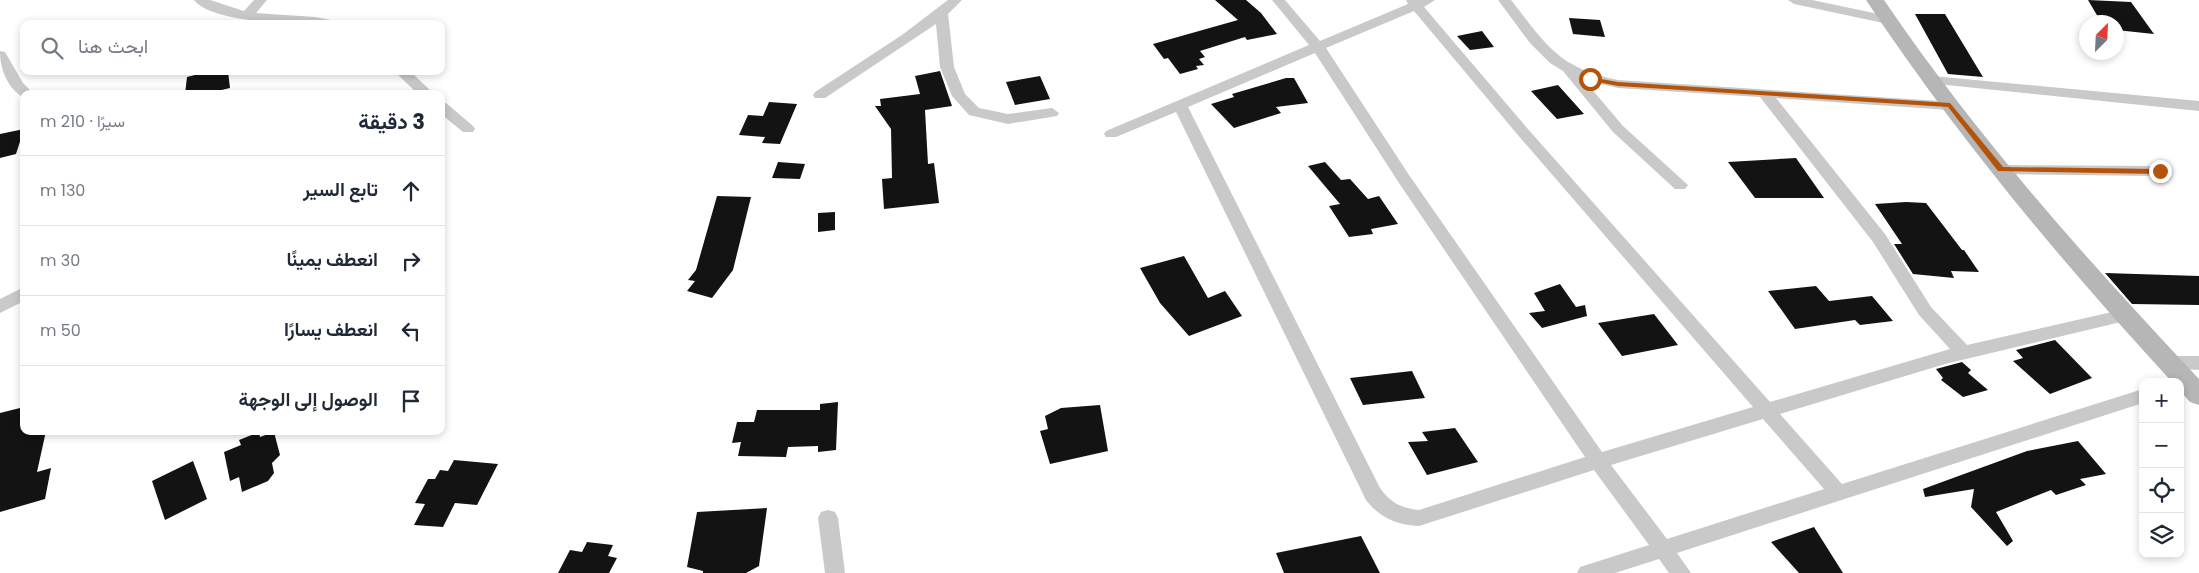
<!DOCTYPE html>
<html lang="ar">
<meta charset="utf-8">
<style>
:root{--surface:#fff;--page:#f2f2f3;--text:#1f2937;--muted:#747a83;--line:#e0e1e3}
body{margin:0;font-family:Poppins,Vazirmatn,sans-serif;background:var(--page);color:var(--text);direction:rtl}
.controls{position:absolute;right:15px;bottom:15px;display:grid;overflow:hidden;border-radius:10px;box-shadow:0 2px 8px #0003}
.controls button{width:45px;height:45px;display:grid;place-items:center;padding:0;border:0;border-bottom:1px solid var(--line);background:var(--surface);color:var(--text);font:25px sans-serif}
.compass{position:absolute;left:2079px;top:15px;width:45px;height:45px;border-radius:50%;background:var(--surface);box-shadow:0 2px 8px #0003;rotate:24deg}
.stop{position:absolute;width:15px;height:15px;margin:-11px;border:4px solid #b45309;border-radius:50%;background:#fff}
.stop.end{background:#b45309;border-color:#fff;box-shadow:0 1px 5px #0008}
.list{margin:0;padding:0;list-style:none}
h2{display:flex;justify-content:space-between;align-items:center;height:65px;margin:0;padding:0 20px;font-size:21px}
h2 small{font-size:16px;font-weight:400;color:var(--muted)}
.list li{display:grid;grid-template-columns:32px 1fr auto;gap:15px;align-items:center;box-sizing:border-box;height:70px;padding:0 20px;border-top:1px solid var(--line)}
.list b{display:block;font-size:19px;white-space:nowrap}
.list em{font-size:16px;font-style:normal;color:var(--muted)}
.icon{flex:none;width:28px;height:28px;fill:none;stroke:currentColor;stroke-width:2;stroke-linecap:round;stroke-linejoin:round}
.map{position:relative;flex:none;width:2199px;height:573px;overflow:hidden;direction:ltr}
.search{position:absolute;background:var(--surface);box-shadow:0 2px 8px #0003;left:20px;top:20px;width:425px;height:55px;display:flex;align-items:center;gap:12px;box-sizing:border-box;padding:0 18px;border-radius:10px;color:var(--muted);font-size:19px}
.panel{position:absolute;background:var(--surface);box-shadow:0 2px 8px #0003;left:20px;top:90px;width:425px;height:345px;border-radius:10px;direction:rtl}
.map>svg:first-child{display:block}
.building{fill:#131313}
.lines{fill:none;stroke-linecap:round;stroke-linejoin:round}
.street{fill:#c9c9c9;fill-rule:evenodd}
.secondary{fill:#b6b6b6;fill-rule:evenodd}
.route{fill:#b45309}
</style>
<div class="map">
<svg width="2199" height="573" viewBox="0 0 2199 573">
<rect width="100%" height="100%" fill="#fff"/>
<path class="building" d="M 1215,0 L 1246,0 L 1261,13 L 1277,34 L 1247,40 L 1245,37 L 1200,51 L 1205,57 L 1199,59 L 1204,65 L 1196,66 L 1198,69 L 1180,74 L 1168,58 L 1164,59 L 1153,44 L 1238,20 Z
M 2088,0 L 2131,2 L 2154,34 L 2116,30 L 2116,22 L 2101,22 Z
M 1915,14 L 1945,14 L 1983,77 L 1948,74 Z
M 1569,18 L 1600,20 L 1605,37 L 1573,34 Z
M 1482,31 L 1494,47 L 1470,50 L 1457,36 Z
M 211,71 L 228,71 L 230,88 L 205,94 L 185,94 L 187,77 Z
M 940,71 L 952,106 L 925,110 L 928,164 L 934,163 L 939,203 L 884,209 L 882,179 L 892,178 L 891,129 L 875,106 L 881,106 L 880,99 L 920,94 L 915,76 Z
M 1040,76 L 1050,99 L 1015,105 L 1006,82 Z
M 1286,78 L 1294,78 L 1308,103 L 1276,107 L 1281,113 L 1234,128 L 1211,104 L 1234,97 L 1232,94 Z
M 1558,85 L 1584,114 L 1557,119 L 1531,91 Z
M 769,102 L 797,104 L 780,144 L 762,143 L 765,137 L 739,135 L 748,115 L 763,116 Z
M 24,129 L 16,154 L 0,158 L 0,134 Z
M 1796,158 L 1824,198 L 1755,198 L 1728,162 Z
M 778,162 L 805,164 L 800,179 L 772,178 Z
M 1325,162 L 1341,180 L 1350,179 L 1368,199 L 1379,196 L 1398,224 L 1371,229 L 1373,234 L 1349,237 L 1329,206 L 1340,204 L 1308,166 Z
M 717,196 L 751,197 L 733,270 L 712,298 L 687,291 L 695,281 L 688,280 L 696,270 Z
M 1906,202 L 1926,203 L 1962,250 L 1964,250 L 1979,272 L 1951,271 L 1954,278 L 1913,274 L 1894,244 L 1902,244 L 1875,204 Z
M 835,212 L 835,230 L 818,232 L 818,213 Z
M 1184,256 L 1208,298 L 1225,291 L 1242,316 L 1189,336 L 1160,303 L 1140,268 Z
M 2105,273 L 2199,276 L 2199,305 L 2132,304 Z
M 1560,284 L 1576,307 L 1585,305 L 1587,316 L 1542,328 L 1529,313 L 1545,311 L 1534,293 Z
M 1816,286 L 1829,301 L 1872,296 L 1893,321 L 1860,325 L 1855,320 L 1795,329 L 1768,291 Z
M 1654,314 L 1678,345 L 1622,356 L 1598,323 Z
M 2055,340 L 2092,378 L 2050,394 L 2013,361 L 2023,358 L 2016,350 Z
M 1962,362 L 1971,370 L 1968,373 L 1988,390 L 1963,397 L 1941,380 L 1943,378 L 1936,369 Z
M 1412,371 L 1425,398 L 1363,405 L 1350,378 Z
M 838,402 L 836,450 L 818,452 L 818,446 L 788,447 L 786,457 L 738,456 L 741,442 L 732,443 L 737,422 L 754,422 L 757,410 L 820,410 L 820,404 Z
M 1100,405 L 1108,451 L 1050,464 L 1040,431 L 1048,429 L 1045,416 L 1061,408 Z
M 24,407 L 24,431 L 46,431 L 37,472 L 51,468 L 45,499 L 0,512 L 0,413 Z
M 1455,428 L 1478,462 L 1427,475 L 1408,442 L 1428,441 L 1422,432 Z
M 259,432 L 260,437 L 274,432 L 280,455 L 272,463 L 274,473 L 268,481 L 242,492 L 239,477 L 230,481 L 224,452 L 241,445 L 239,440 Z
M 2078,441 L 2106,474 L 2080,479 L 2086,485 L 2056,495 L 2051,490 L 1996,512 L 2013,541 L 2007,546 L 1971,507 L 1974,489 L 1925,497 L 1923,489 L 2027,451 Z
M 454,460 L 498,464 L 477,505 L 455,503 L 443,527 L 414,525 L 425,504 L 415,503 L 428,479 L 435,479 L 440,470 L 448,471 Z
M 193,461 L 207,499 L 165,520 L 152,481 Z
M 767,508 L 759,566 L 746,573 L 703,573 L 703,571 L 687,567 L 697,512 Z
M 1814,527 L 1843,573 L 1799,573 L 1771,542 Z
M 1361,536 L 1380,573 L 1284,573 L 1276,553 Z
M 587,542 L 613,545 L 608,556 L 617,558 L 609,573 L 558,573 L 570,550 L 582,552 Z"/>
<g class="lines">
<path class="street" d="M 194,0 L 210,0 L 244,11 L 254,0 L 267,0 L 256,13 L 315,17 L 336,21 L 337,24 C 306,24 214,25 194,0 Z
M 948,0 L 962,0 L 948,14 L 954,67 L 965,94 L 979,108 L 1008,114 L 1052,108 L 1059,113 L 1057,116 L 1008,124 L 969,115 L 952,96 L 940,67 L 936,24 L 825,98 L 815,98 L 813,95 L 815,92 L 902,35 Z
M 1272,0 L 1285,0 L 1320,41 L 1408,4 L 1406,0 L 1435,0 L 1424,7 L 1527,128 L 1770,402 L 1950,349 L 1919,315 L 1873,242 L 1760,97 L 1618,88 L 1584,80 L 1623,126 L 1688,185 L 1685,189 L 1675,189 L 1613,132 L 1563,71 L 1550,63 L 1530,43 L 1498,0 L 1511,0 C 1546,44 1558,68 1618,80 L 1955,102 L 1957,105 L 1950,110 L 1776,98 L 1885,234 L 1931,307 L 1967,345 L 2125,309 L 2131,311 L 2133,315 L 2131,319 L 2125,321 L 1945,364 L 1780,414 L 1842,484 L 2143,389 L 2143,403 L 1677,553 L 1691,573 L 1669,573 L 1659,559 L 1615,573 L 1577,573 L 1580,567 L 1649,545 L 1594,470 L 1419,526 C 1397,525 1380,518 1366,500 L 1176,112 L 1116,137 L 1106,137 L 1104,134 L 1106,131 L 1309,45 ZM 1414,11 L 1517,134 L 1753,407 L 1602,452 L 1409,175 L 1326,48 ZM 1315,53 L 1399,183 L 1585,457 L 1419,510 C 1401,508 1391,503 1380,488 L 1188,107 ZM 1763,419 L 1824,489 L 1667,539 L 1611,465 Z
M 1788,0 L 1812,0 L 1888,16 L 1895,20 L 1888,24 L 1794,4 Z
M 0,51 L 5,52 L 23,83 L 34,94 L 24,94 L 24,98 C 7,88 0,69 0,51 Z
M 394,71 L 410,71 L 434,94 L 418,94 Z
M 1932,76 L 2199,101 L 2199,111 L 1927,83 L 1925,80 Z
M 441,102 L 446,103 L 473,126 L 475,129 L 473,132 L 463,132 L 441,114 Z
M 2001,165 L 2160,166 L 2167,171 L 2160,176 L 1996,174 L 1994,170 L 1996,166 Z
M 24,287 L 24,301 L 0,313 L 0,299 Z
M 2170,356 L 2199,356 L 2199,370 L 2164,368 L 2161,363 L 2164,358 Z
M 828,510 L 835,512 L 838,518 L 845,573 L 825,573 L 818,518 L 821,512 Z"/>
<path class="secondary" d="M 1866,0 L 1884,0 C 1977,137 2086,259 2199,379 L 2199,405 L 2190,402 L 2180,391 L 2180,382 L 2172,382 C 2061,261 1957,137 1866,0 Z"/>
</g>
<path class="route" d="M 1590,77 L 1618,82 L 1950,103 L 2003,167 L 2160,169 L 2164,171 L 2160,174 L 1998,171 L 1948,107 L 1618,86 L 1587,80 Z"/>
</svg>
<div class="controls">
<button>+</button>
<button>−</button>
<button><svg class="icon" aria-label="locate" viewBox="0 0 24 24"><circle cx="12" cy="12" r="6"/><path d="M12 2v4M12 18v4M2 12h4M18 12h4"/></svg></button>
<button><svg class="icon" aria-label="layers" viewBox="0 0 24 24"><path d="M12 4l9 5-9 5-9-5zM3 14l9 5 9-5"/></svg></button>
</div>
<svg class="compass" viewBox="-18 -18 36 36"><path d="M0-13l5 13h-10z" fill="#e53935"/><path d="M0 13l5-13h-10z" fill="#747a83"/></svg>
<div class="stop" style="left:1590px;top:79px"></div>
<div class="stop end" style="left:2160px;top:171px"></div>
<div class="search"><svg class="icon" aria-label="search" viewBox="0 0 24 24"><circle cx="10" cy="10" r="6"/><path d="M15 15l6 6"/></svg>ابحث هنا</div>
<section class="panel">
<h2>3 دقيقة<small>سيرًا · 210 m</small></h2>
<ul class="list">
<li><svg class="icon" aria-label="ahead" viewBox="0 0 24 24"><path d="M12 20V5M6 11l6-6 6 6"/></svg><div><b>تابع السير</b></div><em>130 m</em></li>
<li><svg class="icon" aria-label="right" viewBox="0 0 24 24"><path d="M7 20v-9h11M14 6l5 5-5 5"/></svg><div><b>انعطف يمينًا</b></div><em>30 m</em></li>
<li><svg class="icon" aria-label="left" viewBox="0 0 24 24"><path d="M17 20v-9H6M10 6l-5 5 5 5"/></svg><div><b>انعطف يسارًا</b></div><em>50 m</em></li>
<li><svg class="icon" aria-label="arrive" viewBox="0 0 24 24"><path d="M6 21V4h12l-3 4 3 4H6"/></svg><div><b>الوصول إلى الوجهة</b></div></li>
</ul>
</section>
</div>
